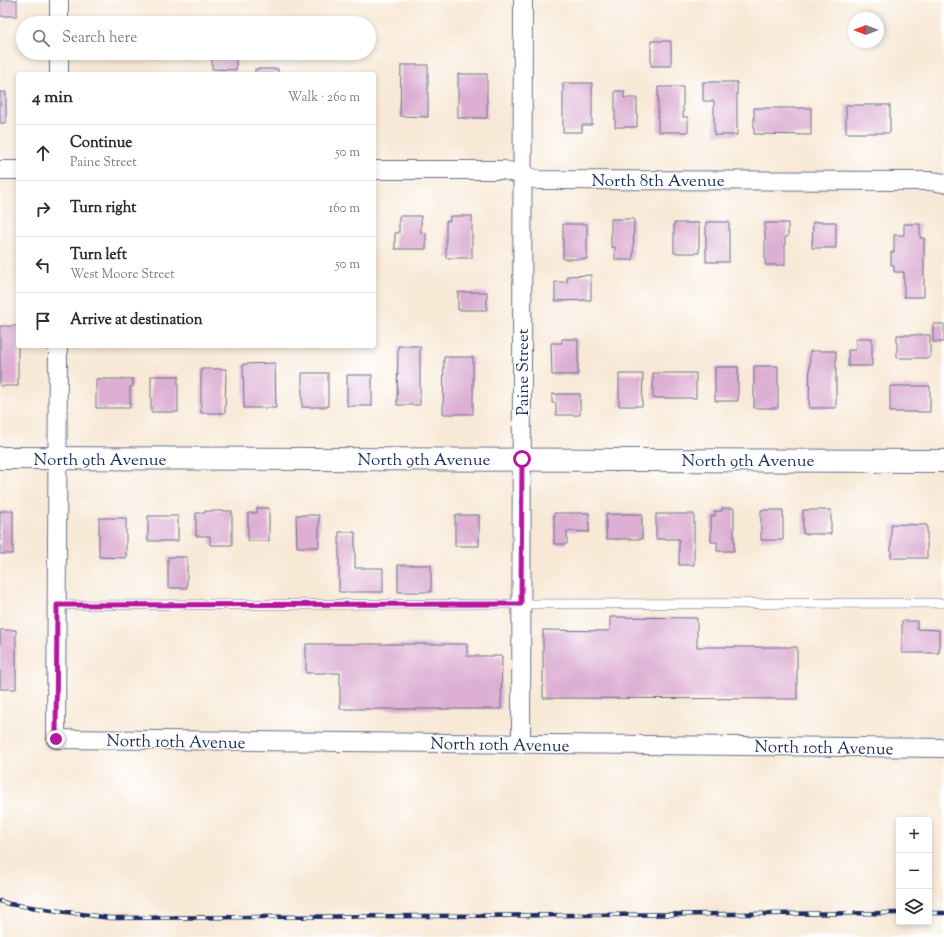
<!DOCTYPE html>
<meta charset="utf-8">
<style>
:root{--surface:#fff;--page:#f7f7f7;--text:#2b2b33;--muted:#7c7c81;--line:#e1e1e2}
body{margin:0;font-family:"Sorts Mill Goudy",serif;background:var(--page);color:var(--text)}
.controls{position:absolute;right:12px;bottom:12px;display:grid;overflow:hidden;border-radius:4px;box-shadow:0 2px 6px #0003}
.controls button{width:36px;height:36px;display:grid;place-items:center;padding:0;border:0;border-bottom:1px solid var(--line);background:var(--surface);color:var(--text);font:20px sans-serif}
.compass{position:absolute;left:848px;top:12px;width:36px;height:36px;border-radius:50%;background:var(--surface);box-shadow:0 2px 6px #0003;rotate:270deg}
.stop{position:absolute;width:12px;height:12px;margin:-9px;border:3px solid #b5179e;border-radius:50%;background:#fff}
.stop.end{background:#b5179e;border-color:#fff;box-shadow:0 1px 4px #0008}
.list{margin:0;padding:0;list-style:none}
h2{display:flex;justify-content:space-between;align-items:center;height:52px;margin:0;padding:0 16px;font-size:17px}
h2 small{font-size:13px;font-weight:400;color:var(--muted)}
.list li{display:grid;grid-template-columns:26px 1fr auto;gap:12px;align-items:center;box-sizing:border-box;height:56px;padding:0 16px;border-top:1px solid var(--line)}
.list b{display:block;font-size:15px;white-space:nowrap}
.list p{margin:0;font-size:13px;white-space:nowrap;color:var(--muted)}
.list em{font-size:13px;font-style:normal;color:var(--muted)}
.icon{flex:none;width:22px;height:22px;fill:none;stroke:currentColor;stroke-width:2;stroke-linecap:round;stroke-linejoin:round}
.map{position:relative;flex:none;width:944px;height:937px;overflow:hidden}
.search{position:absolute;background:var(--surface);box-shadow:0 2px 6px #0003;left:16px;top:16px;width:360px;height:44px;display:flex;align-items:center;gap:10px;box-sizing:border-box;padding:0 14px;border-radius:22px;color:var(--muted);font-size:15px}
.panel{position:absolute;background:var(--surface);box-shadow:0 2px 6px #0003;left:16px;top:72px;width:360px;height:276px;border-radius:4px}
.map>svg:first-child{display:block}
.building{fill:#ddafd3}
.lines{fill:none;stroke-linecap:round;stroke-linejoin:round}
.service-casing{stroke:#687088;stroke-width:10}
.minor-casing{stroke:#687088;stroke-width:20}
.tertiary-casing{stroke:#687088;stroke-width:24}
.service{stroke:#fff;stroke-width:9}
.minor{stroke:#fff;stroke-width:18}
.tertiary{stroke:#fff;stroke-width:22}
.rail-casing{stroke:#1b2f5e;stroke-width:4.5}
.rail{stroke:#fff;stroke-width:3;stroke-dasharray:9;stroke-linecap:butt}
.route{stroke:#b5179e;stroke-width:5}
.labels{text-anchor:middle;stroke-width:3;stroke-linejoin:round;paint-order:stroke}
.street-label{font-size:17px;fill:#1b2f5e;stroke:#fff}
</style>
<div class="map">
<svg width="944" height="937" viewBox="0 0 944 937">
<rect width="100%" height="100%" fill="#fff"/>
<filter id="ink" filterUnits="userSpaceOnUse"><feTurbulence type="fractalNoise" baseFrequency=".025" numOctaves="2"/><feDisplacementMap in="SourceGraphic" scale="8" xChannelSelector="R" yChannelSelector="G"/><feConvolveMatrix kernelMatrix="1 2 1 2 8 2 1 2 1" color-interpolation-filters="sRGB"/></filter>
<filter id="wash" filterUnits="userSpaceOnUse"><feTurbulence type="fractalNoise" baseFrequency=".012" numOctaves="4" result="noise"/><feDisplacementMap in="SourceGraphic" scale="16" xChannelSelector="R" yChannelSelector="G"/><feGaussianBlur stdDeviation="0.9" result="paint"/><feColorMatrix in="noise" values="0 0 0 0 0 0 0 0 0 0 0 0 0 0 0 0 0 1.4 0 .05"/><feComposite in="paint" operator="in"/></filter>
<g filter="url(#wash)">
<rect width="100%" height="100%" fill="#f8e9d7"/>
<g id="blocks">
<path class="building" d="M 0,0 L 17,0 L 17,16 L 0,16 Z
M 651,41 L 671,41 L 671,66 L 651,66 Z
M 212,53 L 236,53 L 236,70 L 212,69 Z
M 401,65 L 428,65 L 428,117 L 400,116 Z
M 255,69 L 278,69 L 278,74 L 255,74 Z
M 458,74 L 487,74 L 487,118 L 458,118 Z
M 703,82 L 737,82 L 737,135 L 714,135 L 714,101 L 703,101 Z
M 563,83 L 592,83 L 592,125 L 582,125 L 582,132 L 563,132 Z
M 658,87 L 683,87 L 683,117 L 688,117 L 688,132 L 658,132 Z
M 615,91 L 624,91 L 624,98 L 637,98 L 637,127 L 615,127 Z
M 0,92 L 6,92 L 6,123 L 0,123 Z
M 846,105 L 890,105 L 890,133 L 846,133 Z
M 754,108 L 811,108 L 811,135 L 754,134 Z
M 399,216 L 421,216 L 421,233 L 426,233 L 426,249 L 395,249 L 395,233 L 399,233 Z
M 450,216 L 472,216 L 472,258 L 446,258 L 446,221 L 450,221 Z
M 611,219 L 634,219 L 633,260 L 615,260 L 615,247 L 611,247 Z
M 706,222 L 729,222 L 729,262 L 706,262 Z
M 813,222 L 836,222 L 836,248 L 812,248 Z
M 674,223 L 699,223 L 699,253 L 674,253 Z
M 765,223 L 788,223 L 788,237 L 785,237 L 785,265 L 765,265 Z
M 563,224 L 587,224 L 587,259 L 563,259 Z
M 904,224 L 920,224 L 920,238 L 924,238 L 924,297 L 904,297 L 904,272 L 894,272 L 894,265 L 891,265 L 891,252 L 894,252 L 894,235 L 904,235 Z
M 591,275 L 591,300 L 555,301 L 555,282 L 567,282 L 567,276 Z
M 458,292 L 487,292 L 487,310 L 458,310 Z
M 933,324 L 944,324 L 944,342 L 933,342 Z
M 0,326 L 18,326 L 18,386 L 0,386 Z
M 897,335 L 930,335 L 930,358 L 897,358 Z
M 856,338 L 872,338 L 872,366 L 848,366 L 848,350 L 856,350 Z
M 562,339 L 578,339 L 578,375 L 552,375 L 551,343 L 562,343 Z
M 398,346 L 420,346 L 420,405 L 397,405 Z
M 810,351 L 836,351 L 836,408 L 809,408 Z
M 444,357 L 473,357 L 473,414 L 443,414 Z
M 275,363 L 276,408 L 244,408 L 243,364 Z
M 754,366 L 778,366 L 778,408 L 754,408 Z
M 715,367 L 738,367 L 738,401 L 715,401 Z
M 201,369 L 226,369 L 225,413 L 201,413 Z
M 302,373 L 328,373 L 328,407 L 302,407 Z
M 653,373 L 696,373 L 696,398 L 653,398 Z
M 619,374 L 643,374 L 642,406 L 619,406 Z
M 347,375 L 372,375 L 372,406 L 347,406 Z
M 151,376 L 178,376 L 178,412 L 151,412 Z
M 96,379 L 133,379 L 133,387 L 130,387 L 130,408 L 96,408 Z
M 890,386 L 930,386 L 930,412 L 890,412 Z
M 552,394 L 580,394 L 580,415 L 556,415 L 556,403 L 552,403 Z
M 257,508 L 269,508 L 269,541 L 248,541 L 248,513 L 257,513 Z
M 722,508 L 734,508 L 734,551 L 717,551 L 717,542 L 711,542 L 711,516 L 715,516 L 715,511 L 722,511 Z
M 761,510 L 783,510 L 783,540 L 761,540 Z
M 803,510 L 831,510 L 831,534 L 803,534 Z
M 0,511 L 13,511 L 13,554 L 0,554 Z
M 205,511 L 232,511 L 232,545 L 210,545 L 210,536 L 196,536 L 196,513 L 205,513 Z
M 554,513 L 589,513 L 589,532 L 567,531 L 567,544 L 554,544 Z
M 606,514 L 642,514 L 642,539 L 606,539 Z
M 656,514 L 694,514 L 694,565 L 679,565 L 679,539 L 656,539 Z
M 296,515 L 319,515 L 319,547 L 297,547 Z
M 455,515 L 479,515 L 479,546 L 455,546 Z
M 148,516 L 178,516 L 178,541 L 148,541 Z
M 99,518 L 126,518 L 126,558 L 99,557 Z
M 891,524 L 927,525 L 927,558 L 891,558 Z
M 339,532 L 355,532 L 355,568 L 383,568 L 383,592 L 339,592 Z
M 168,557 L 187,557 L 187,588 L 168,588 Z
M 398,565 L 431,565 L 431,592 L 398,592 Z
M 610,617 L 697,618 L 697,647 L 797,647 L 797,699 L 543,698 L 543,630 L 610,631 Z
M 902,621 L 917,621 L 917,629 L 939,630 L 939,653 L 902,653 Z
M 0,630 L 16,630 L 16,689 L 0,689 Z
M 306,644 L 467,644 L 467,656 L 502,656 L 501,709 L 340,709 L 340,673 L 306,673 Z"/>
</g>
</g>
<g filter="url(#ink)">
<use href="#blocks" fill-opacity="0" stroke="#687088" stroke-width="1"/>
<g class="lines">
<g class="service-casing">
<path id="service" d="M 57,605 L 944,603"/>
</g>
<g class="minor-casing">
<path id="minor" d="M 59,23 L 59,0
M 59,74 L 59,53
M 0,170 L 18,170
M 374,170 L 504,170 L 539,180 L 931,181 L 944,183
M 58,346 L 56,739 L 944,748
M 521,744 L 523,0"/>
</g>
<g class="tertiary-casing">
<path id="tertiary" d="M 0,458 L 944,461"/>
</g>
<use href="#service" class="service"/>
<use href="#minor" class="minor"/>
<use href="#tertiary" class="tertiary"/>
<g class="rail-casing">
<path id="rail" d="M 0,901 L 9,904 L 110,918 L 899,913
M 929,913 L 944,913"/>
</g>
<use href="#rail" class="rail"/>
</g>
</g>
<g class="lines" filter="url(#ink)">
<path class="route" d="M 56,739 L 57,605 L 521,604 L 522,459"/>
</g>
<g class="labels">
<g class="street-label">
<text x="658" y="186">North 8th Avenue</text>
<text transform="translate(522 372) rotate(-90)" y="6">Paine Street</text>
<text x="100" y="465">North 9th Avenue</text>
<text x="424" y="465">North 9th Avenue</text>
<text x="748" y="466">North 9th Avenue</text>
<text transform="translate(176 741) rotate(1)" y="6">North 10th Avenue</text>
<text transform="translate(500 744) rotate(1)" y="6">North 10th Avenue</text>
<text transform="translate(824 747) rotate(1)" y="6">North 10th Avenue</text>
</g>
</g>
</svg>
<div class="controls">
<button>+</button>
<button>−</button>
<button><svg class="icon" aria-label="layers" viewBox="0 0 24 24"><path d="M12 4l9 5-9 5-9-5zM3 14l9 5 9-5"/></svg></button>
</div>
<svg class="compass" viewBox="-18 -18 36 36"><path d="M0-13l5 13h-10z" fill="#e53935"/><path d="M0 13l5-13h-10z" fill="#7c7c81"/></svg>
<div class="stop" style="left:522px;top:459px"></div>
<div class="stop end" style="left:56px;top:739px"></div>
<div class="search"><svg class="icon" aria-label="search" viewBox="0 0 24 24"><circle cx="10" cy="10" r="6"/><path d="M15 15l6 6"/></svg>Search here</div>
<section class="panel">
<h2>4 min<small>Walk · 260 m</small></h2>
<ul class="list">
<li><svg class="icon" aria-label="ahead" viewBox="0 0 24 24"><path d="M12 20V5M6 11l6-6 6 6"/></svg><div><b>Continue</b><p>Paine Street</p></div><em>50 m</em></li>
<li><svg class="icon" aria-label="right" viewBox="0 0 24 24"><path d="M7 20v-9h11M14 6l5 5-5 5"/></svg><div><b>Turn right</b></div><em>160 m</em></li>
<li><svg class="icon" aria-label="left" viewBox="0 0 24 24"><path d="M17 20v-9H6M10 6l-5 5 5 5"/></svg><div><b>Turn left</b><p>West Moore Street</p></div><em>50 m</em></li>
<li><svg class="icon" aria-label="arrive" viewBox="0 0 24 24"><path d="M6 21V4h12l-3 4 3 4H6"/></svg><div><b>Arrive at destination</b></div></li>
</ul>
</section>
</div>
